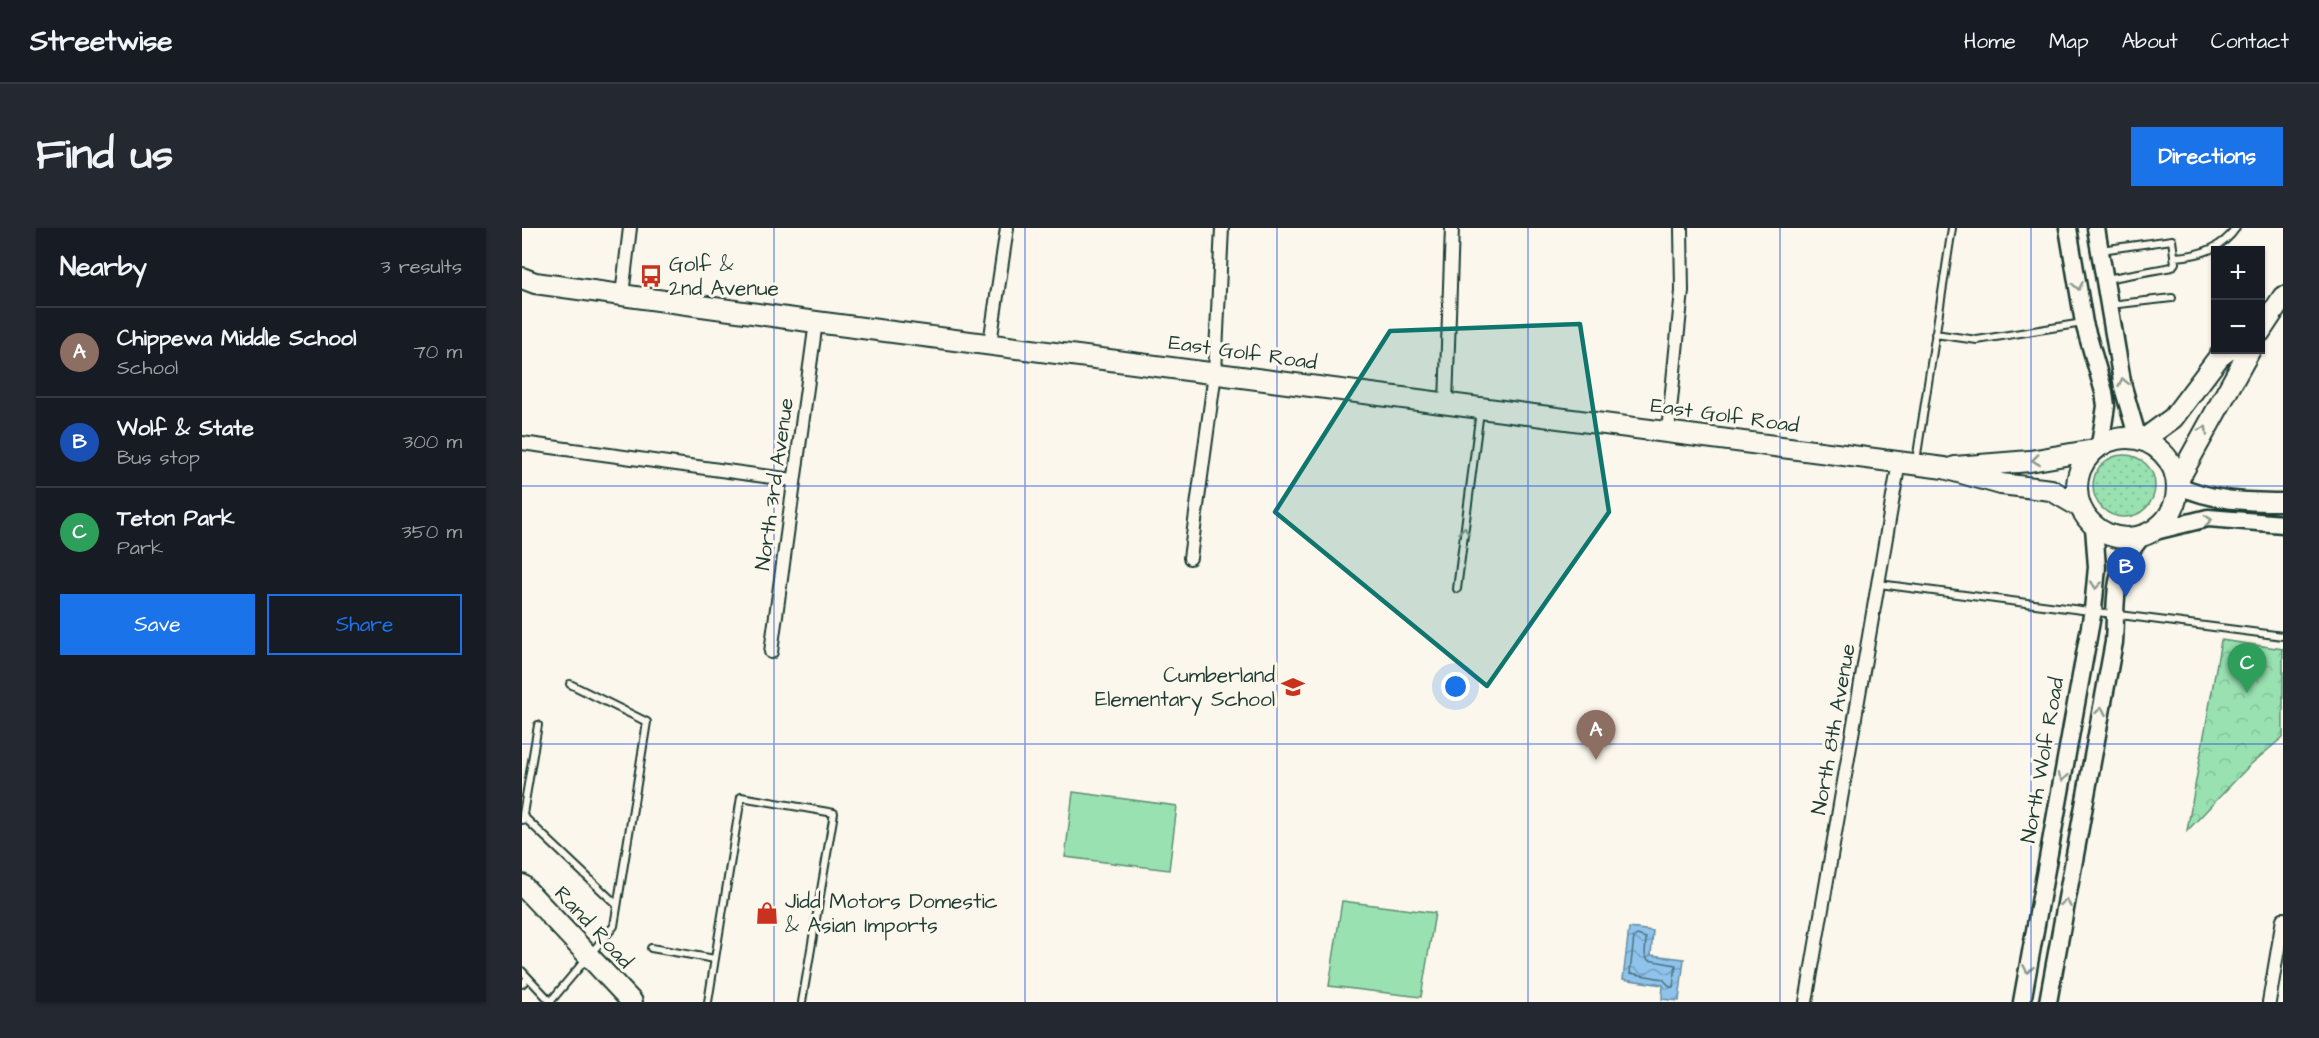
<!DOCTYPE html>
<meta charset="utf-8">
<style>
:root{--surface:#171b24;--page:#242831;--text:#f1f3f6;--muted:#9ea1a6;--line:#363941;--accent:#1a73e8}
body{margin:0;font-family:"Architects Daughter",sans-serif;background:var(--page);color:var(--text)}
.controls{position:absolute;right:18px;top:18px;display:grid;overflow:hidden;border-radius:0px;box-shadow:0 2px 4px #0004}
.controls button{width:54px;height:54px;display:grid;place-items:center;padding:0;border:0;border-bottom:2px solid var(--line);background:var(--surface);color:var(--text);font:30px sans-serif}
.you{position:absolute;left:934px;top:459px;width:21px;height:21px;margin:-15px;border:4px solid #fff;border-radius:50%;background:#1a73e8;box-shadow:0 0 0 9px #1a73e833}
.badge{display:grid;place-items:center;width:39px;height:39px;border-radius:50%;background:var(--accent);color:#fff;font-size:20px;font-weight:700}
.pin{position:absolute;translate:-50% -50px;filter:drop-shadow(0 2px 3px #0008)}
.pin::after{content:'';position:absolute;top:32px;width:21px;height:18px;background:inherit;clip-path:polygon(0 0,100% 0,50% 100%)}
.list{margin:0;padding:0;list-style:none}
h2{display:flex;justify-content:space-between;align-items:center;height:78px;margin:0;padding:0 24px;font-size:26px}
h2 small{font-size:20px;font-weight:400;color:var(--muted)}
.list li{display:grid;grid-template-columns:39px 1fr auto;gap:18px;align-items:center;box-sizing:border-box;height:90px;padding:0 24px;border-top:2px solid var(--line)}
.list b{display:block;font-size:22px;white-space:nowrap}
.list p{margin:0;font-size:20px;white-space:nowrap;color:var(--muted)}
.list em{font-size:20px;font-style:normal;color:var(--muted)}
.actions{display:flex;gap:12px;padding:18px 24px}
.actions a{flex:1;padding:14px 0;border:2px solid var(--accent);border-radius:0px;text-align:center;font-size:21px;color:var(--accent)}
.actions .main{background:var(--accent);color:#fff}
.map{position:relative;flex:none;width:1761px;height:774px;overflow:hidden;border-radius:0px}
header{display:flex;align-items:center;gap:36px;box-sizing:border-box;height:84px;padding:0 30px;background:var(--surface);border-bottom:2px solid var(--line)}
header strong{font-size:28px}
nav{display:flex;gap:33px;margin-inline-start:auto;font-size:21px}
.intro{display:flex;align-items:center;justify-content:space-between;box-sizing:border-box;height:144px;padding:0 36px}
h1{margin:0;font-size:42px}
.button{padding:15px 27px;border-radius:0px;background:var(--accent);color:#fff;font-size:21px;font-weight:700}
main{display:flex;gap:36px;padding:0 36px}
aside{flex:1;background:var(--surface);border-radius:0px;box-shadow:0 2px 4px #0004}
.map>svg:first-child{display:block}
.grass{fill:url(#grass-dots);stroke:#5c8f72;stroke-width:1.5}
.park{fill:url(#park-crowns);stroke:#5c8f72;stroke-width:1.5}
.pitch{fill:#99e1b0;stroke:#5c8f72;stroke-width:1.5}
.water{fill:url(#water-waves);stroke:#628da2;stroke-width:1.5}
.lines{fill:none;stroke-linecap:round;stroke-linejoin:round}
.shore{stroke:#4c737e;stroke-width:1.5}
.lane-casing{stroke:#1f3d34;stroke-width:10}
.street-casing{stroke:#1f3d34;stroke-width:16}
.secondary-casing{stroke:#1f3d34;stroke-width:21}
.primary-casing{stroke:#1f3d34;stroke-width:24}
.lane{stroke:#fbf7ec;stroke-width:6}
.street{stroke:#fbf7ec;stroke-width:12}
.secondary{stroke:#fbf7ec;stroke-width:16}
.primary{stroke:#fbf7ec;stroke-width:20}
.oneway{stroke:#8d9a90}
.marked{fill:#0f766e;fill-opacity:0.2;stroke:#0f766e;stroke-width:4.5;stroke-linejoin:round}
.grid{fill:none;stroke:#1d4ed8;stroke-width:1.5;stroke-opacity:0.55}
.labels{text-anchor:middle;stroke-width:6;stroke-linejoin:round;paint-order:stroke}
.poi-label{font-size:21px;fill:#1f3d34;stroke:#fbf7ec;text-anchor:start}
.street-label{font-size:21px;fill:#1f3d34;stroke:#fbf7ec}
</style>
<header>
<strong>Streetwise</strong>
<nav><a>Home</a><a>Map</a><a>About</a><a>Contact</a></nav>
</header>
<div class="intro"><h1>Find us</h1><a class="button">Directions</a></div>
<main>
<aside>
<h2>Nearby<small>3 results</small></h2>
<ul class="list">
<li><span class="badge" style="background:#8d6e63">A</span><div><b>Chippewa Middle School</b><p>School</p></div><em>70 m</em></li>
<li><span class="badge" style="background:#1a4fb4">B</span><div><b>Wolf &amp; State</b><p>Bus stop</p></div><em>300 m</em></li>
<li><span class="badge" style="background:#2e9e5b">C</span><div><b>Teton Park</b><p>Park</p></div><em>350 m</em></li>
</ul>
<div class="actions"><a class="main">Save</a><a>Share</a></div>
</aside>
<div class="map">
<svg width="1761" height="774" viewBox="0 0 1761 774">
<defs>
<pattern id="grass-dots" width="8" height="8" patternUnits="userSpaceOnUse" patternTransform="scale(1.5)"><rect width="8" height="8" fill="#99e1b0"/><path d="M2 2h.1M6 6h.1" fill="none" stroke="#83c298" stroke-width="1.8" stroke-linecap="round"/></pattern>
<pattern id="park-crowns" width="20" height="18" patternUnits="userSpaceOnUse" patternTransform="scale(1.5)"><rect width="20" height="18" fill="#99e1b0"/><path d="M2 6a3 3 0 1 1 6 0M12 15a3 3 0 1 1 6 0" fill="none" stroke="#83c298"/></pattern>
<pattern id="water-waves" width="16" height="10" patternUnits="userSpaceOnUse" patternTransform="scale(1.5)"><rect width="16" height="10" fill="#8fc3ec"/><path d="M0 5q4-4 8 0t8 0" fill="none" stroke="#74a0c0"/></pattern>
</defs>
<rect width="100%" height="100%" fill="#fbf7ec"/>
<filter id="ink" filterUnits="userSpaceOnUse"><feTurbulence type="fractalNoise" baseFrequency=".0167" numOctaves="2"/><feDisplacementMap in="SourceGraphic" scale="12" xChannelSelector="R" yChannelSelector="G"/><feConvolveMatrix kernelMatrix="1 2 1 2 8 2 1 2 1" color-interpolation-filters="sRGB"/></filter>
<g filter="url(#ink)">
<path class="grass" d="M1571 258a31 31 0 1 1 62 0a31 31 0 1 1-62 0Z"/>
<path class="park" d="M 1699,412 L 1761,421 L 1761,509 L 1728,537 L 1665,603 Z"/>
<path class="pitch" d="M 551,564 L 655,578 L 647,642 L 543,629 Z
M 820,673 L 913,685 L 899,769 L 807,758 Z"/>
<path class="water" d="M 1107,700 L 1131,703 L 1129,727 L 1162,731 L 1157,773 L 1140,771 L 1141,757 L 1101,751 Z"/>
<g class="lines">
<path class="shore" d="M 1115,707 L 1124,710 L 1123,726 L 1126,732 L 1154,737 L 1151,759 L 1148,759 L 1141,751 L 1108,745 L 1112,709 Z"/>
<g class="lane-casing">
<path id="lane" d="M 1579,22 L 1650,12 L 1653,35 L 1650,39 L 1584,51
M 1652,29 C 1676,28 1700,21 1714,0
M 1588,77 L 1650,70
M 1413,106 L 1455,112 L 1561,95
M 1394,233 L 1430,0
M 1357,356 L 1761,408
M 935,361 L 958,183
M 2,589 L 95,677
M 0,592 L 16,497
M 129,720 L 193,731
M 0,743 L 29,774
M 0,756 L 6,750
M 28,774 L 92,698 L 125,494 L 48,456
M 186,774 L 219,569 L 312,585 L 280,774"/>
</g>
<g class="street-casing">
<path id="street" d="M 100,67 L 108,0
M 468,115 L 485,0
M 924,175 L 930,0
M 1146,203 L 1160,63 L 1159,0
M 0,215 L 271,252
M 668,330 L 693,145 L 700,0
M 249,424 L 294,94
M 1284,774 L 1377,234
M 1747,774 L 1761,691"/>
</g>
<g class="secondary-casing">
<path id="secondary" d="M 1546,0 L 1562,95 L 1582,164 L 1584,178 L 1578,217
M 1574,0 L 1601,159 L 1616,211
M 1655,257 C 1690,273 1723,274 1761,274
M 1629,304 L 1686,290 L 1761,296
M 1500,774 L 1571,382 L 1575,339 L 1572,299
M 1526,774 L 1592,414 C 1595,368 1588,346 1620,308"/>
</g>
<g class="primary-casing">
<path id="primary" d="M 0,50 L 13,55 L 294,94 L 1422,240 L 1479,256 L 1529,262 L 1558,279
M 1738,104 L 1761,69
M1555 260a50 50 0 1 1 100 0a50 50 0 1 1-100 0Z
M 1621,212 L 1651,190 L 1697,129 L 1706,122
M 1433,239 L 1508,233 L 1572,222
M 1655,254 L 1728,122
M 0,657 L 110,774"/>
</g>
<use href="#lane" class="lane"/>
<use href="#street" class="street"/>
<use href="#secondary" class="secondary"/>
<use href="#primary" class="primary"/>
</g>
<defs><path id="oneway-chevron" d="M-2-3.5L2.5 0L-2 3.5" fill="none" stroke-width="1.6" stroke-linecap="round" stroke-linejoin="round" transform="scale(1.5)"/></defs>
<g class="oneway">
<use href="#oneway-chevron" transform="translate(1556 58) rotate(80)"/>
<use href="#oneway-chevron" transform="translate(1601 154) rotate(-102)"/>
<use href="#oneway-chevron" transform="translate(1682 202) rotate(-60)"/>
<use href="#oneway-chevron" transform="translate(1514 232) rotate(173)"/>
<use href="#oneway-chevron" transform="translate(1686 292) rotate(-6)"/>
<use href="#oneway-chevron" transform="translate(942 303) rotate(-83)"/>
<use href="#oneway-chevron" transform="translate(1574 357) rotate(96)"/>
<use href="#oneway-chevron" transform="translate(1579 483) rotate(-80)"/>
<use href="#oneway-chevron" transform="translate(1541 549) rotate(100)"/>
<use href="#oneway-chevron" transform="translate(1544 675) rotate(-80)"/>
<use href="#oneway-chevron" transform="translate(1506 741) rotate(100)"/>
</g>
</g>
<path class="marked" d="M 1058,96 L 1087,284 L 965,458 L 753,284 L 868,103 Z"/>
<path class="grid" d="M 252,0 L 252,774M 503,0 L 503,774M 755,0 L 755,774M 1006,0 L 1006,774M 1258,0 L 1258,774M 1509,0 L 1509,774M 0,258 L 1761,258M 0,516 L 1761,516"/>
<defs>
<g id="bus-bare" transform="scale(1.8)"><path d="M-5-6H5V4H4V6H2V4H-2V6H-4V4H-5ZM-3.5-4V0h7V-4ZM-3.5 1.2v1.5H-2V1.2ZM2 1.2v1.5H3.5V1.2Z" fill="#c8321e" stroke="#fbf7ec" stroke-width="2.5" paint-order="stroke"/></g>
<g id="school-bare" transform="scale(1.8)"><path d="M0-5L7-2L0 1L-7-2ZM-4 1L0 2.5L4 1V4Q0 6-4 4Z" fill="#c8321e" stroke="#fbf7ec" stroke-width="2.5" paint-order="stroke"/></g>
<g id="shop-bare" transform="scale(1.8)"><path d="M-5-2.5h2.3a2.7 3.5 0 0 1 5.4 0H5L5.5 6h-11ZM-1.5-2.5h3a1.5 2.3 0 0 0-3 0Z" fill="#c8321e" stroke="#fbf7ec" stroke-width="2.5" paint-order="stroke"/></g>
</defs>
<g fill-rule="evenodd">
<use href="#bus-bare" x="129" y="48"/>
<use href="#school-bare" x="771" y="459"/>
<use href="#shop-bare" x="245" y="685"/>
</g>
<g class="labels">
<g class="poi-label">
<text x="147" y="43">Golf &amp;<tspan x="147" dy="24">2nd Avenue</tspan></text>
<text x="753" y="454" text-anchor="end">Cumberland<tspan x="753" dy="24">Elementary School</tspan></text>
<text x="263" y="680">Jidd Motors Domestic<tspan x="263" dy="24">&amp; Asian Imports</tspan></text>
</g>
<g class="street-label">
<text transform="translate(721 124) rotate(8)" y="7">East Golf Road</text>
<text transform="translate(1203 187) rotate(8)" y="7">East Golf Road</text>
<text transform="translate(252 256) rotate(-82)" y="7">North 3rd Avenue</text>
<text transform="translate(1311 501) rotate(-80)" y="7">North 8th Avenue</text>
<text transform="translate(1520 532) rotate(-80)" y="7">North Wolf Road</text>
<text transform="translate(72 699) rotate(47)" y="7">Rand Road</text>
</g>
</g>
</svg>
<div class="controls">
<button>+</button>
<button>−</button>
</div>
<div class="you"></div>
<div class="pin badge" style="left:1074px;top:532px;background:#8d6e63">A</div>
<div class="pin badge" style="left:1604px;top:369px;background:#1a4fb4">B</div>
<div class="pin badge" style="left:1725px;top:465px;background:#2e9e5b">C</div>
</div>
</main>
